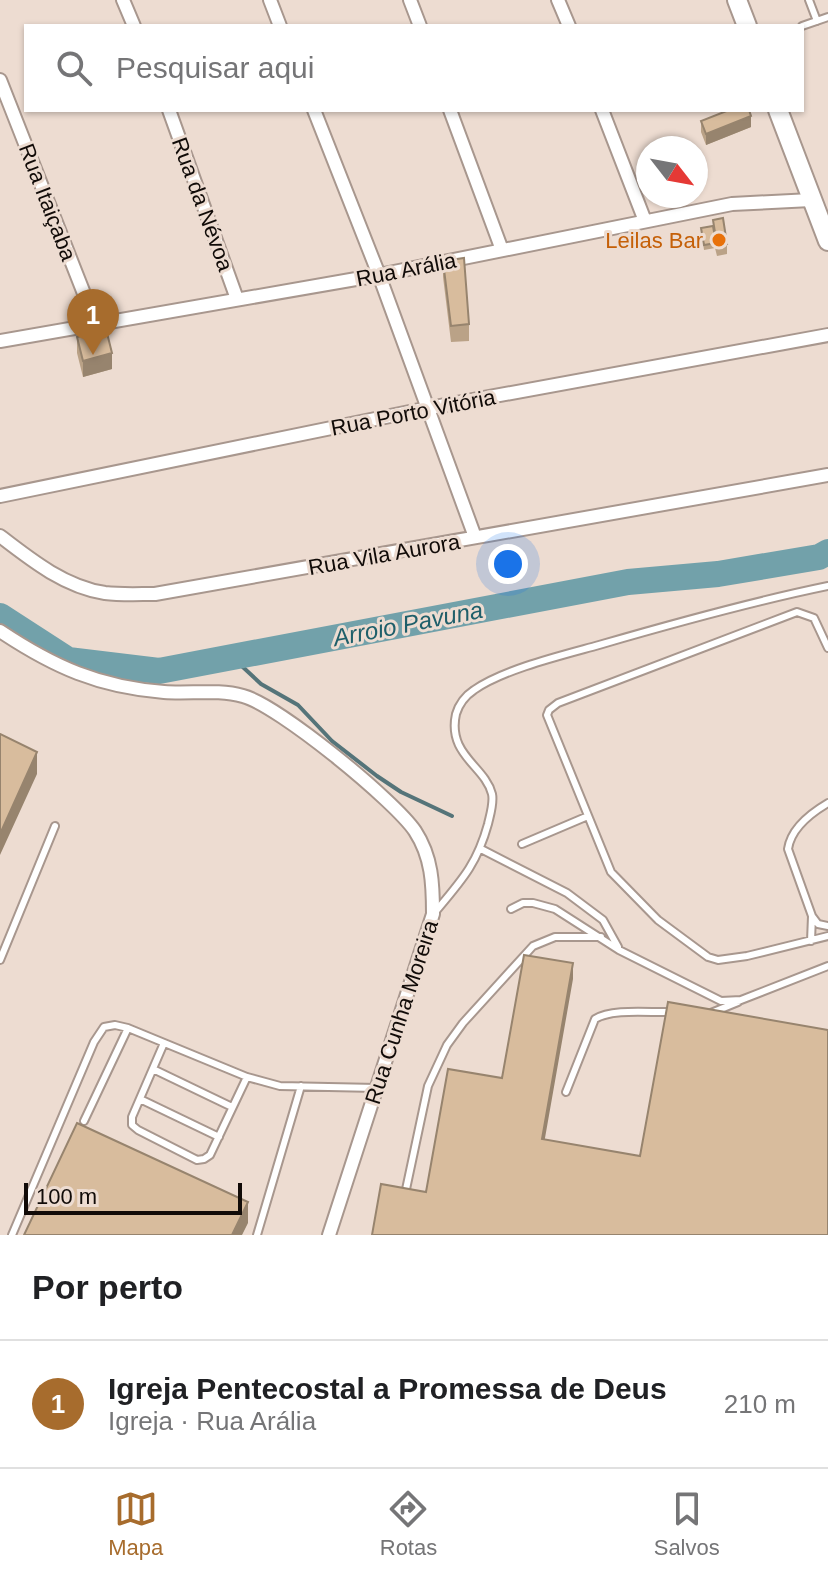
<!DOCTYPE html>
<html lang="pt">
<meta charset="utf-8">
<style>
:root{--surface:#fff;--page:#f2f2f2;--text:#202124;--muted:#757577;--line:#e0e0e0;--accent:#a76c2d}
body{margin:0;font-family:Arial,sans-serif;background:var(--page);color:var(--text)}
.compass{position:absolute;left:636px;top:136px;width:72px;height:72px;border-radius:50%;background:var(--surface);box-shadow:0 2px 6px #0004;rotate:121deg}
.scale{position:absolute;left:24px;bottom:20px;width:218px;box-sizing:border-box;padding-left:8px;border:4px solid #110b08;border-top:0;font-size:22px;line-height:28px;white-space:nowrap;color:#110b08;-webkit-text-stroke:6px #eddcd1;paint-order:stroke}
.you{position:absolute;left:508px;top:564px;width:28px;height:28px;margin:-20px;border:6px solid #fff;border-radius:50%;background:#1a73e8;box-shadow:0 0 0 12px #1a73e833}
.badge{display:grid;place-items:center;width:52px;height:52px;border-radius:50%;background:var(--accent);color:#fff;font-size:26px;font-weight:700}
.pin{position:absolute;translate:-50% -66px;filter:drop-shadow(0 2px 4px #0008)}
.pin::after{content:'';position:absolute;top:42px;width:28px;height:24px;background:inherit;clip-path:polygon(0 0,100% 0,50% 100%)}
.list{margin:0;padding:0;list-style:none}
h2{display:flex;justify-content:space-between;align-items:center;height:104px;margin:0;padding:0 32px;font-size:34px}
h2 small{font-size:26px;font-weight:400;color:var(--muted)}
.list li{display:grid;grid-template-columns:52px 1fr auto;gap:24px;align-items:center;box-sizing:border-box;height:128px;padding:0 32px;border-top:2px solid var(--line)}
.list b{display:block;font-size:30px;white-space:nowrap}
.list p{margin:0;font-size:26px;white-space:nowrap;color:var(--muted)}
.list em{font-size:26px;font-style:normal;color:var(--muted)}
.icon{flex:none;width:44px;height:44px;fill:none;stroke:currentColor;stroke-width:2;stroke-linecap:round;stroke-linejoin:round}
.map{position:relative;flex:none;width:828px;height:1235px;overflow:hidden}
.search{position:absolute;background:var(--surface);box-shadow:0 2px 6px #0004;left:24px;right:24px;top:24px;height:88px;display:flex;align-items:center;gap:20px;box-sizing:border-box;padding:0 28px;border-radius:0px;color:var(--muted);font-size:30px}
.sheet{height:232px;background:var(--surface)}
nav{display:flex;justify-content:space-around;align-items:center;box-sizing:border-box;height:112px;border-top:2px solid var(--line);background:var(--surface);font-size:22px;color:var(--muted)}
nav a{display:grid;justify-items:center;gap:4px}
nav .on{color:var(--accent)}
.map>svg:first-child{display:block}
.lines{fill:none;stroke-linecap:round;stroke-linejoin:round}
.stream{stroke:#557479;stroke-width:4}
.river{stroke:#72a1aa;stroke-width:26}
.service-casing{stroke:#a8978e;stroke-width:10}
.minor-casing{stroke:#a8978e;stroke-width:16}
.secondary-casing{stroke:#a8978e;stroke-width:22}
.service{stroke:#fff;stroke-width:6}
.minor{stroke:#fff;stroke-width:12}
.secondary{stroke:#fff;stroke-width:18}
.wall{fill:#baa287}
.shaded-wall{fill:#97846e}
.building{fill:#d8bc9d;stroke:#97846e;stroke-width:2}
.food-dot{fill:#e8710a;stroke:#eddcd1;stroke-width:3}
.labels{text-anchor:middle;stroke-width:6;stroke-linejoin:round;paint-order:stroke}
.street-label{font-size:22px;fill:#110b08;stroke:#eddcd1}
.food-label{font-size:22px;fill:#c56008;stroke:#eddcd1;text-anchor:end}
.water-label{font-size:24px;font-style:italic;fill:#1f5f6a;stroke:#eddcd1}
</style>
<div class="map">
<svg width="828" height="1235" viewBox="0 0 828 1235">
<rect width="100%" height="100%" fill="#eddcd1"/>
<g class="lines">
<path class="stream" d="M 232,657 L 261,684 L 298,705 L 332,741 L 377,776 L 401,792 L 452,816"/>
<path class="river" d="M 0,616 L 68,660 L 159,671 L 628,582 L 718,574 L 819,557 L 828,552"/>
<g class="service-casing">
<path id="service" d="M 809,0 L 817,21
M 802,26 L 828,17
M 828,648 L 814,618 L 797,612 L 558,703 L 549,710 L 547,715 L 611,872 L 658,920 L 708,957 L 718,960 L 747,956 L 828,936
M 828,803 C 811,813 791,828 788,849 L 812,916 L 818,924 L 828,926
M 522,844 L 588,816
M 481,849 L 567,893 L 603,920 L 618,947
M 511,909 L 523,903 L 533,903 L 555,909 L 619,950 L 721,1001 L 741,1000 L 828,966
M 436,911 C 462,880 477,864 488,824 C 490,815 494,803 492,794 C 485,766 447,755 456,714 C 459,704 465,696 474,690 C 504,669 563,655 599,645 C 675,623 750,602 828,586
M 811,941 L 812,916
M 0,960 L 55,826
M 711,1013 L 738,1002
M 164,1043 L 132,1117 L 132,1125 L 138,1130 L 197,1160 L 204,1159 L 210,1155 L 247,1077
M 153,1069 L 232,1107
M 566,1092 L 595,1019 C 613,1008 650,1013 673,1012
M 140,1099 L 219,1137
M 84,1121 L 128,1028
M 405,1194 L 428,1086 L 447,1045 L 463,1023 L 533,946 L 555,937 L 601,937
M 12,1235 L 94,1042 L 104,1027 L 115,1025 L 128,1028 L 247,1077 L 280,1086 L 377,1088
M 257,1235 L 301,1086"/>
</g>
<g class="minor-casing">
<path id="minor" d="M 123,0 L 134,26
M 270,0 L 280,26
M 410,0 L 420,26
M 558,0 L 569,26
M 0,80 L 96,324
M 169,110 L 237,299
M 314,110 L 379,275 L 475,537
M 450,110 L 502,250
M 602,110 L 645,221
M 0,341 L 379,275 L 732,204 L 811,200
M 0,496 L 429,408 L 828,335
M 0,536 C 31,560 65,587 105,593 C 121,595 139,594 155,594 L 828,475
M 0,631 C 54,667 99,687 164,692 C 190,694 218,689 243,696 C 278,705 395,801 415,831 C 432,857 433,884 433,914 L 329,1235"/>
</g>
<g class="secondary-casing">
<path id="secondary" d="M 737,0 L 747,26
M 778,110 L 828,241"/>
</g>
<use href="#service" class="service"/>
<use href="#minor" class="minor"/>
<use href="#secondary" class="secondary"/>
</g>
<path class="wall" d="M 701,121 L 751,127 L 706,145 L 701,132 Z
M 713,220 L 727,244 L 727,254 L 717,256 L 715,248 L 704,250 L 701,228 L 713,226 Z
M 443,261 L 469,324 L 469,341 L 451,342 L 443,277 Z
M 77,337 L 112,369 L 83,377 L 77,353 Z"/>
<path class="shaded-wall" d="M 751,116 L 751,127 L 706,145 L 706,134 Z
M 112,353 L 112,369 L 83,377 L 83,361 Z
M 37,752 L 37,774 L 0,855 L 0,834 Z
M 573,963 L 573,979 L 542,1155 L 542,1139 Z
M 248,1202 L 248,1223 L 242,1235 L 232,1235 Z"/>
<path class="building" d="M 729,110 L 749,110 L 751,116 L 706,134 L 701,121 Z
M 723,218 L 727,244 L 717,245 L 713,220 Z
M 713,226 L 716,243 L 704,245 L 701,228 Z
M 464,258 L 469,324 L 451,326 L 443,261 Z
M 106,329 L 112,353 L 83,361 L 77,337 Z
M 0,734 L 37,752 L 0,834 Z
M 524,955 L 573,963 L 542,1139 L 640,1156 L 668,1002 L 828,1030 L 828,1235 L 372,1235 L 381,1184 L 426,1192 L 448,1069 L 502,1078 Z
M 77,1123 L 248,1202 L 232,1235 L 24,1235 Z"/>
<circle class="food-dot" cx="719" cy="240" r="8"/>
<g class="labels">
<g class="street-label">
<text transform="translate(48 202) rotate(69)" y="8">Rua Itaiçaba</text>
<text transform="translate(203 204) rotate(70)" y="8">Rua da Névoa</text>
<text transform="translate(406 269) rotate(-11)" y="8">Rua Arália</text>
<text transform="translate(413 412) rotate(-11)" y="8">Rua Porto Vitória</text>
<text transform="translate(384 554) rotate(-10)" y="8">Rua Vila Aurora</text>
<text transform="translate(401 1012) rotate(-72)" y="8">Rua Cunha Moreira</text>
</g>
<g class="food-label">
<text x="703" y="248">Leilas Bar</text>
</g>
<g class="water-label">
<text transform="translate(408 624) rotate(-11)" y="8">Arroio Pavuna</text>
</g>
</g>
</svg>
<svg class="compass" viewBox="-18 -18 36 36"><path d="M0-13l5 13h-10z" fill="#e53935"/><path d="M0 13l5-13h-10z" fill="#757577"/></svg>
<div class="scale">100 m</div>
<div class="you"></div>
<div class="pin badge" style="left:93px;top:355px">1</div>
<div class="search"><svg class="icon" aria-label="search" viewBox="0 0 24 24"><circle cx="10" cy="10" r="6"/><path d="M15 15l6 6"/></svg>Pesquisar aqui</div>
</div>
<section class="sheet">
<h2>Por perto<small></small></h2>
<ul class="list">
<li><span class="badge">1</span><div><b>Igreja Pentecostal a Promessa de Deus</b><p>Igreja · Rua Arália</p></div><em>210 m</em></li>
</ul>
</section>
<nav>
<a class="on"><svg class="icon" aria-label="map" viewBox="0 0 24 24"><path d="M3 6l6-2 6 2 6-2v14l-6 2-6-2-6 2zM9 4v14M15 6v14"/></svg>Mapa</a>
<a><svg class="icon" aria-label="directions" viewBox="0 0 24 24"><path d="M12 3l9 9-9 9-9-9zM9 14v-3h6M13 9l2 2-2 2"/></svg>Rotas</a>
<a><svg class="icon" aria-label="saved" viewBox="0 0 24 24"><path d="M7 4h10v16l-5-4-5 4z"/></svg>Salvos</a>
</nav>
